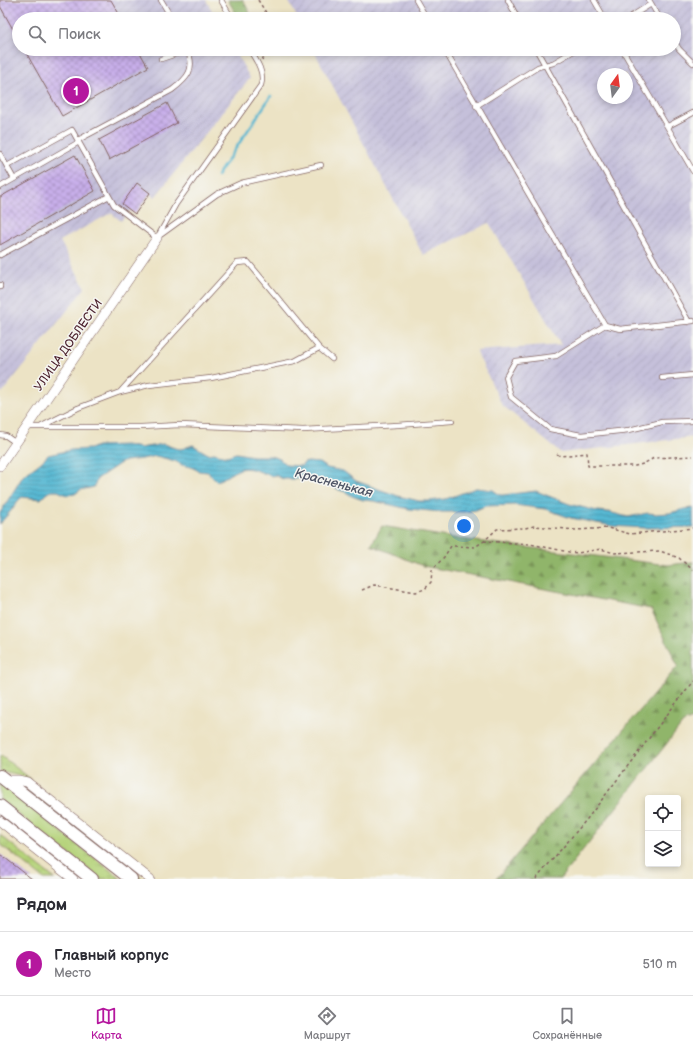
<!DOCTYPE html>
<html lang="ru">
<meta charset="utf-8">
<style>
:root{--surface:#fff;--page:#f7f7f7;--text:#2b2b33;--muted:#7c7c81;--line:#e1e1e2;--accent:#b5179e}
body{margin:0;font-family:"Balsamiq Sans",sans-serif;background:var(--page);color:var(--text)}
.controls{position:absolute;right:12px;bottom:12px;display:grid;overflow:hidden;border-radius:4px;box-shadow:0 2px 6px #0003}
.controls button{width:36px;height:36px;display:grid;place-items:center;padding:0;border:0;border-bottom:1px solid var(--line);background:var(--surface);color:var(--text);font:20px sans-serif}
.compass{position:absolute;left:597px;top:68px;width:36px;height:36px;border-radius:50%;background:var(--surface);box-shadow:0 2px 6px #0003;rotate:14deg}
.you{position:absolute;left:464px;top:526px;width:14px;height:14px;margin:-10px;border:3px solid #fff;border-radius:50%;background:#1a73e8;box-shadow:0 0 0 6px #1a73e833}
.badge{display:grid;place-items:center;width:26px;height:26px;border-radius:50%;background:var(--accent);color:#fff;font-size:13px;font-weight:700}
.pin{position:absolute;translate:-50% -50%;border:2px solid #fff;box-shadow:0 1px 4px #0006}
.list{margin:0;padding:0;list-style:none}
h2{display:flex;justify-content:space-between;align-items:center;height:52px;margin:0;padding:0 16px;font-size:17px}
h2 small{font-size:13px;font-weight:400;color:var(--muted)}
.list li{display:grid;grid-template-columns:26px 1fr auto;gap:12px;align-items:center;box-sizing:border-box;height:64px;padding:0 16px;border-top:1px solid var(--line)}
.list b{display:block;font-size:15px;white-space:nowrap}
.list p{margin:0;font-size:13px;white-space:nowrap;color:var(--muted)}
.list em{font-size:13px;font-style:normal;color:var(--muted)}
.icon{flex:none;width:22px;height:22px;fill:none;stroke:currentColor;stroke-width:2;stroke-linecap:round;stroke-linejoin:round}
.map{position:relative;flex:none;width:693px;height:879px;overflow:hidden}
.search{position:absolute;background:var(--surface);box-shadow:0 2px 6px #0003;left:12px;right:12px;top:12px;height:44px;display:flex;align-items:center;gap:10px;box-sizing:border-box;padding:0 14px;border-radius:22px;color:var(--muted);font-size:15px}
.sheet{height:116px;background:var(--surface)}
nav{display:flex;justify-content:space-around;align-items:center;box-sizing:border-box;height:56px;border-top:1px solid var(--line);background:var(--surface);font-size:11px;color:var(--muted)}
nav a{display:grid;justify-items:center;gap:2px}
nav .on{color:var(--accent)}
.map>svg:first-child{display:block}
.industrial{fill:url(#industrial-furrows);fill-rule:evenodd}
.grass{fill:url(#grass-tufts);stroke:#807952}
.forest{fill:url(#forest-firs);stroke:#6d6a4a}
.water{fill:url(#water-rules);stroke:#4f6b7e}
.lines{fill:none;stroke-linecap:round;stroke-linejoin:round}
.stream{stroke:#54b7d2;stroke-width:2.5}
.building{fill:url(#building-cross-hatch)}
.service-casing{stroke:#836461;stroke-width:6}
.minor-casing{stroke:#836461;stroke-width:10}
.secondary-casing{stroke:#836461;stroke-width:14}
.path{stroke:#836461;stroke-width:1.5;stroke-dasharray:3 3;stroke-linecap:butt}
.service{stroke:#fff;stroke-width:4.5}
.minor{stroke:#fff;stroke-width:9}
.secondary{stroke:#fff;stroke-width:12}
.labels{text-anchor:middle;stroke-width:3;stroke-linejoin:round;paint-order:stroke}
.street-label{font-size:12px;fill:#4a1f2b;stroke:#f6f6f2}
.water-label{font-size:13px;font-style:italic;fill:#4e5465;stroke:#f6f6f2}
</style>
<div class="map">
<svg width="693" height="879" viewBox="0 0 693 879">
<defs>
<pattern id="industrial-furrows" width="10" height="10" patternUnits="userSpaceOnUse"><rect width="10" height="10" fill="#c5c0da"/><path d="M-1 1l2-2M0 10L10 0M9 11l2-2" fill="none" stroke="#aba5bb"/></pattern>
<pattern id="grass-tufts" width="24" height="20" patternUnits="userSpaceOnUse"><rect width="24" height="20" fill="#b5d37a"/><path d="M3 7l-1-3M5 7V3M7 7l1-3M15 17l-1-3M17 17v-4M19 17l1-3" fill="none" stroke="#9db56a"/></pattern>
<pattern id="forest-firs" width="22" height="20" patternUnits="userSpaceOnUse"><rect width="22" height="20" fill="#90b56a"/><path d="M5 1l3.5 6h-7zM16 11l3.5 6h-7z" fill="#789357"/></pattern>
<pattern id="water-rules" width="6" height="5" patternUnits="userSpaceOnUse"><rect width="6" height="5" fill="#54b7d2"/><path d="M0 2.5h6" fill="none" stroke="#4894ab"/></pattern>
<pattern id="building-cross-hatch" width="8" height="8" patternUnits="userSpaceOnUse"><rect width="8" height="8" fill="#c8afea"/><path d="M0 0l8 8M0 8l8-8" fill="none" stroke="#a48ebe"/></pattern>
</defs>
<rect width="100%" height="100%" fill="#f6f6f2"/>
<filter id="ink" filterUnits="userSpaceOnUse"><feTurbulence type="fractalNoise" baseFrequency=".025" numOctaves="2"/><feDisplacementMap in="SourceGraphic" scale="8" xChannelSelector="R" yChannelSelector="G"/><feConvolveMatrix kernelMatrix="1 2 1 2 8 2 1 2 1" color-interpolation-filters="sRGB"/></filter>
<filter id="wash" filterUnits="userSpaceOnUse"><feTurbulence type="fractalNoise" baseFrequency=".012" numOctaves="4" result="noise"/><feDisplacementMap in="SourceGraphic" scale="16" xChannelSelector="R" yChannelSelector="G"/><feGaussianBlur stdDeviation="0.9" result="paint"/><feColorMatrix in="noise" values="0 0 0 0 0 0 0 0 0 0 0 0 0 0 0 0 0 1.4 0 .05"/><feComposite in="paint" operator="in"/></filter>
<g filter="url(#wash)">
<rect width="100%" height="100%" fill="#ece3c5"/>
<path class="industrial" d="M 0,0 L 206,0 L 217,19 L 19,19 L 19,49 L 234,49 L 250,78 L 155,197 L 150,194 L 135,214 L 130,210 L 121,221 L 111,213 L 60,241 L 85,288 L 2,393 L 0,389 Z
M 288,0 L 693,0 L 693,437 L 561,453 L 502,405 L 476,351 L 561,345 L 489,223 L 423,255 L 313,49 L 674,49 L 674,19 L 298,19 ZM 603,74 L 627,74 L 627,98 L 603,98 Z"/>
<path class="grass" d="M 0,755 L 32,780 C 22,775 11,775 0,771 Z
M 0,783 L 121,879 L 101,879 L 0,800 Z
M 20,785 L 28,789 L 142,879 L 137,879 Z
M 0,835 L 55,879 L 44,879 L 0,844 Z"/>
<path class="forest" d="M 228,0 L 243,0 L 253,19 L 239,19 Z
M 382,526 L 460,539 L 668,565 L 693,562 L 693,719 L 683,723 L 560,879 L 496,879 L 678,666 L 651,609 L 423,566 L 371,545 Z"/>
<path class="water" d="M 163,444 C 169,445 174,449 180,449 C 184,449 188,446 193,445 L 208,454 L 214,453 L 227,456 L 236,453 L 253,456 L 270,456 L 280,459 L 286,465 L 301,466 L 304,463 L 308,462 L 319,463 L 327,468 L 343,471 L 356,481 L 398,496 L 419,501 L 429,501 L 446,499 L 476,488 L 493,490 L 500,495 L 503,495 L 536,491 L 569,504 L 597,511 L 608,512 L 628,517 L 648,513 L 656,514 L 670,513 L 684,509 L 693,508 L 693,527 L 645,528 L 612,526 L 571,518 L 545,509 L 515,505 L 485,506 L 476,510 L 465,512 L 442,512 L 409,509 L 374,501 L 363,500 L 352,496 L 346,492 L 339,490 L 331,485 L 316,483 L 306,479 L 283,479 L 275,475 L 272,476 C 262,473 250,466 240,469 C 231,472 225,479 216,481 L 208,472 L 199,471 L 191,467 L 182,465 L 175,461 L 156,456 L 142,459 L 125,461 L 119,464 L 97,479 L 94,487 L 80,490 L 75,494 L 67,495 L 58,491 L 52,491 L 47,493 L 41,499 L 22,497 C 17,501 16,504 13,508 C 9,514 4,518 0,524 L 0,513 L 23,476 L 40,463 L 48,455 L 71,450 L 90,449 L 97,446 L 126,445 L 140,448 Z"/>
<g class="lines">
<path class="stream" d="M 217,176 L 271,96"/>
</g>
<g id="blocks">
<path class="building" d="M 0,0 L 111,0 L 122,19 L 19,19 L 19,40 L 0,6 Z
M 24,49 L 138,49 L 148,67 L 62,116 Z
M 167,103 L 177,123 L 109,160 L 99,140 Z
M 75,155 L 95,191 L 0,245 L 0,197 Z
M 137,183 L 150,193 L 135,214 L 122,204 Z
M 0,854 L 32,879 L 0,879 Z"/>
</g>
</g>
<g filter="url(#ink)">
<use href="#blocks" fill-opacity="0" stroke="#836461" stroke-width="1"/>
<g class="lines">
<g class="service-casing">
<path id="service" d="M 161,0 L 172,19
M 221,0 L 232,19
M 416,0 L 427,19
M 508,0 L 518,19
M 594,0 L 605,19
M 649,0 L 660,19
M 627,19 L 651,4
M 674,41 L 679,49 L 693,63
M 444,49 L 605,325 L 620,329 L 693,321
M 536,49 L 689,322
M 622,49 L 693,171
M 161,59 L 188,50
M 476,106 L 538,67 L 553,63 L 577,49
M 668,126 L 693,113
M 78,140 L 172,90 C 188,78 196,69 187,49
M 0,154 L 14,179
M 7,166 L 72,130 L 114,205 L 157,238
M 0,187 L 79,142
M 159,236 L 217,194 L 241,183 L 321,165
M 157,238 L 176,204 L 261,85 C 265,72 256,60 249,49
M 0,255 L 109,196
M 0,285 L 0,287
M 605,325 L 556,356 L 515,361 L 506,377 L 511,397 L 550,429 L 581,435 L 629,430 L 662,422 L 693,421
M 662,378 L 693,375
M 120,392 L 237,263 L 248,262 L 319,348 L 332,359
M 42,426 L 78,408 L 120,392 L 149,385 L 211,378 L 295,361 L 319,348
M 27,427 L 141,427 L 180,425 L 303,430 L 398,425 L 452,421
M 0,435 L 6,436 L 16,443"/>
</g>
<g class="minor-casing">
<path id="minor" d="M 0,466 L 157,238
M 5,780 L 18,780 L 27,782 L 150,879
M 0,821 L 73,879"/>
</g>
<g class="secondary-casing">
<path id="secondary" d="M 0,776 L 131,879
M 0,806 L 92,879"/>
</g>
<path class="path" d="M 258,0 L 270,19
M 262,60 L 268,49
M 557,454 L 560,456 L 587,453 L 588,466 L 635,466 L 643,464 L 654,458 L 693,456
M 484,541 L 530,544 L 569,552 L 578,553 L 601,549 L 614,553 L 660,551 L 679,558 L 693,570
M 362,590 L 374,585 L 416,592 L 425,589 L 431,582 L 432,570 L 444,557 L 451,546 L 475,547 L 484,541 L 497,529 L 525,528 L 534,526 L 576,530 L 608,528 L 630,534 L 693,528
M 536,879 L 587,819 L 693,681"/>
<use href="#service" class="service"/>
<use href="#minor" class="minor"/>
<use href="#secondary" class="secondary"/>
</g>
</g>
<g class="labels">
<g class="street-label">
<text transform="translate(68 345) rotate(-55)" y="4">УЛИЦА ДОБЛЕСТИ</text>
</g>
<g class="water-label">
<text transform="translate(334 482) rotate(15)" y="5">Красненькая</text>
</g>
</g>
</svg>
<div class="controls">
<button><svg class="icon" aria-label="locate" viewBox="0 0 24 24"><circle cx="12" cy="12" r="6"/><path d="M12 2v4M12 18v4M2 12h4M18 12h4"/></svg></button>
<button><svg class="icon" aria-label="layers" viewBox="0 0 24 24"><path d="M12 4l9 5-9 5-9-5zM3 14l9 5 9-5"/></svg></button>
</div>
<svg class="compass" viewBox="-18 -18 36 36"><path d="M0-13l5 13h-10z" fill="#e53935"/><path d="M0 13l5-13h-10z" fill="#7c7c81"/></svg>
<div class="you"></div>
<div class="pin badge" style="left:76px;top:91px">1</div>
<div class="search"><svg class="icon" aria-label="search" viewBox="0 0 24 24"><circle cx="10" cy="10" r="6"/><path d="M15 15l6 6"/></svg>Поиск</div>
</div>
<section class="sheet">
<h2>Рядом<small></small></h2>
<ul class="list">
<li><span class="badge">1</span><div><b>Главный корпус</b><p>Место</p></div><em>510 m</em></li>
</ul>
</section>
<nav>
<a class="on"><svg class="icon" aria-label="map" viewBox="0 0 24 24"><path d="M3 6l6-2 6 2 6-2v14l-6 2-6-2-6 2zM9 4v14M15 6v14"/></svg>Карта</a>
<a><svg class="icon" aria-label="directions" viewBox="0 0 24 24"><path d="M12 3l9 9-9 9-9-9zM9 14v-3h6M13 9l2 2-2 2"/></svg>Маршрут</a>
<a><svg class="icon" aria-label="saved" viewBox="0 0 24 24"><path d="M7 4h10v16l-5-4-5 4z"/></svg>Сохранённые</a>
</nav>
